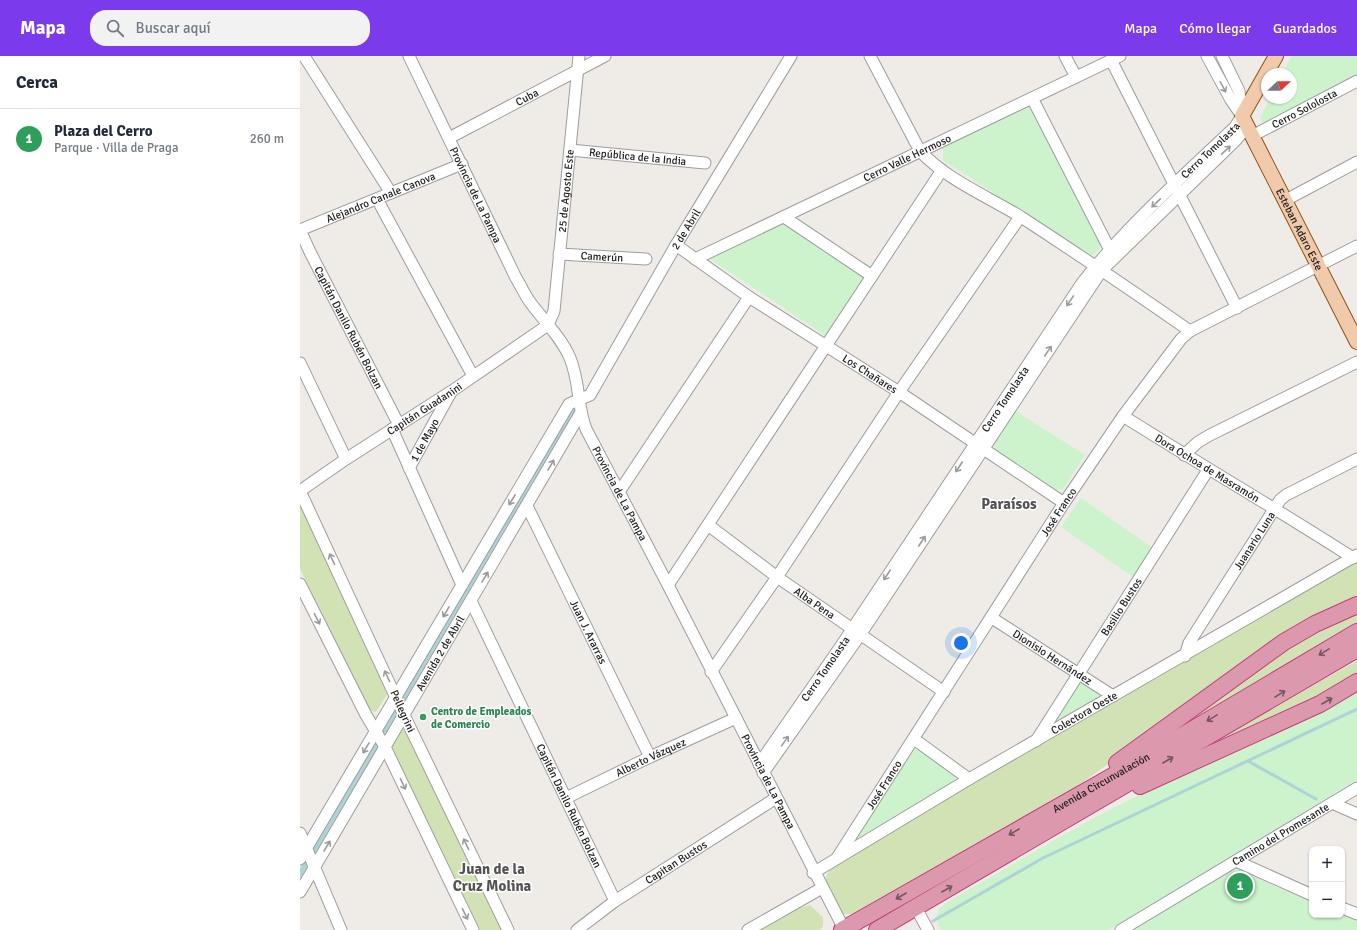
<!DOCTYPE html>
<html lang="es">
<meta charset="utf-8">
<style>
:root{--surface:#fff;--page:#f2f2f3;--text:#1f2937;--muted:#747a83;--line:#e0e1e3;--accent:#7c3aed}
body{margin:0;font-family:Signika,sans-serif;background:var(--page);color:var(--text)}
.controls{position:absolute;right:12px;bottom:12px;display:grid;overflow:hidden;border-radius:8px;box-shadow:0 1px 3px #0004}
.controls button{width:36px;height:36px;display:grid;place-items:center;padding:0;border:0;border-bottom:1px solid var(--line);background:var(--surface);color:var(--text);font:20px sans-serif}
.compass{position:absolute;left:961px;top:12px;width:36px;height:36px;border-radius:50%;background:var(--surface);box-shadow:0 1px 3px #0004;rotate:68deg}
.you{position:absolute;left:661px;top:587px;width:14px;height:14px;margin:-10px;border:3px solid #fff;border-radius:50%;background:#1a73e8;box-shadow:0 0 0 6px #1a73e833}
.badge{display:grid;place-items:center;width:26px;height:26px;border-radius:50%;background:var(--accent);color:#fff;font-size:13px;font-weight:700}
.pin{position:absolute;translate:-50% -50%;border:2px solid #fff;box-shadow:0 1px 4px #0006}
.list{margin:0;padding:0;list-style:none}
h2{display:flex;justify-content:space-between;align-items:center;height:52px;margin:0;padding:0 16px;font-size:17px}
h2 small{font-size:13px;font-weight:400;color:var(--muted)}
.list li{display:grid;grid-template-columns:26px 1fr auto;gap:12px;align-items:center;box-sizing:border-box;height:60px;padding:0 16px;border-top:1px solid var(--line)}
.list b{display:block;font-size:15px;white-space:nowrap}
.list p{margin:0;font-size:13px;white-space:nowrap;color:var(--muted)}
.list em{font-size:13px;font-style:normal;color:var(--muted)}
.icon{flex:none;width:22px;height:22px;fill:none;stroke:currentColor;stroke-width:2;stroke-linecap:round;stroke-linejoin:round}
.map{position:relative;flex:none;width:1057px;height:874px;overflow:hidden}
header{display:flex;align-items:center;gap:24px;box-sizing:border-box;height:56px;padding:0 20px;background:var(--accent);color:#fff}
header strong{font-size:19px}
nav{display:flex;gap:22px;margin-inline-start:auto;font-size:14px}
.search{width:280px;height:36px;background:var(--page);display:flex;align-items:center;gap:10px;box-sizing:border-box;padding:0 14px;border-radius:16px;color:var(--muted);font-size:15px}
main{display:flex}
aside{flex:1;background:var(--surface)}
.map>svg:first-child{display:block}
.grass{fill:#d1e3b4}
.park{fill:#ccf3cb}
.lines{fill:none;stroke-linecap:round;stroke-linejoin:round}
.stream{stroke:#aed3d7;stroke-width:3}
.canal{stroke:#aed3d7;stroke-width:10}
.minor-casing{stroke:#9d9d9d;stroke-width:13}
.major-casing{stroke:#895313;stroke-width:16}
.highway-casing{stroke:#c53c7c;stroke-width:18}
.minor{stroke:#fff;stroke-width:11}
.major{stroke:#f1caab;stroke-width:14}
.highway{stroke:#dc99ae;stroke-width:16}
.oneway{stroke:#9b9b9b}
.oneway2{stroke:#755660}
.leisure-dot{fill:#2e9e5b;stroke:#fff;stroke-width:1.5}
.labels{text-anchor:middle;stroke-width:3;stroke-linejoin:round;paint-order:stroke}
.street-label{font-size:11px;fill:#202020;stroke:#fff}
.leisure-label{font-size:11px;font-weight:bold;fill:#27864d;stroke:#fff;text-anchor:start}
.district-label{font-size:15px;font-weight:bold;fill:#535353;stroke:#fff}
</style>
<header>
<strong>Mapa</strong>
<div class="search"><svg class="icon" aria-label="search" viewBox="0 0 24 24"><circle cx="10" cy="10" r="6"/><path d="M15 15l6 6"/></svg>Buscar aquí</div>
<nav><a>Mapa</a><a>Cómo llegar</a><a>Guardados</a></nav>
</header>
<main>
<aside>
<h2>Cerca<small></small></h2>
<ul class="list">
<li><span class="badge" style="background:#2e9e5b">1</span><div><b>Plaza del Cerro</b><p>Parque · Villa de Praga</p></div><em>260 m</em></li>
</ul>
</aside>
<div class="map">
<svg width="1057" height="874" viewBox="0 0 1057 874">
<rect width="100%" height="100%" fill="#efece8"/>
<path class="grass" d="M 270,351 L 277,355 L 106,647 L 102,638 Z
M 0,449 L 87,630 L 88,637 L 76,656 L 69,654 L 0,513 Z
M 1057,504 L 1057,546 L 918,629 L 758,744 L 567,853 L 552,858 L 542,858 C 528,837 515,824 539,805 Z
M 1057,553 L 1057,569 L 853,690 L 986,590 Z
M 1057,605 L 1057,622 L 906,697 L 908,687 Z
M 95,651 L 99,659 L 85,681 L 81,673 Z
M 103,674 L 107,677 L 202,874 L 180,874 L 91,690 L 100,676 Z
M 75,687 L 79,693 L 17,798 L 13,791 Z
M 510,849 L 523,861 L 523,870 L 520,874 L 460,874 L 499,852 Z"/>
<path class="park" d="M 992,0 L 1057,0 L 1057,19 L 965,67 L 961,65 L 961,61 L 970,42 L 991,42 L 991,18 L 982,18 Z
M 730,51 L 802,185 C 800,193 797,197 790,200 L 786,198 L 643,104 L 643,91 Z
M 482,165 L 565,220 L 526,280 L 407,201 Z
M 714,354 L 785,399 L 763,433 L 754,434 L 695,394 L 693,387 Z
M 781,442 L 853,492 L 833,521 L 761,471 Z
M 785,626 L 798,636 L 798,642 L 757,667 L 754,664 L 779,627 Z
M 1057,634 L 1057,724 L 809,874 L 640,874 L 636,860 L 640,852 L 649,845 C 704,814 758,780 815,751 C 894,709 980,681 1057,634 Z
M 616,693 L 622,694 L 654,718 L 655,723 L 653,727 L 560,781 L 556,781 L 610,697 Z
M 938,814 L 1012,846 L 1012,859 L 1042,859 L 1057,865 L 1057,874 L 834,874 L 930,815 Z"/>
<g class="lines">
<path class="stream" d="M 948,705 L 1016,743
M 633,865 L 743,802 L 1057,653"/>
<path class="canal" d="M 105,640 L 275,353
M 83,677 L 96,656
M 15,795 L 76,689
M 0,822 L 8,809"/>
<g class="minor-casing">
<g id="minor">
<path d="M 4,0 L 91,137"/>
<path id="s1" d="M 109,0 L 216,222 C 221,230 225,239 230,246 C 243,264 261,281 270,302 C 280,326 277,350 286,373 L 368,529 L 544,873"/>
<path d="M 570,0 L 620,95 C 647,124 687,140 721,161 C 778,198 834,236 890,275"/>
<path d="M 765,0 L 776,21"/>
<path d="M 907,0 L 931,44 L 942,60"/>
<path d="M 922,0 L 939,35 L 942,59"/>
<path d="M 811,4 L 937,252"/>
<path d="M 732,42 L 813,200"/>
<path id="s2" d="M 952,80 L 1057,25"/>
<path id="s3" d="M 149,82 L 305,0"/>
<path id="s4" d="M 270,94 L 405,107"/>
<path d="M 77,143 L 173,320"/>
<path d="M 984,145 L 1057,106"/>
<path d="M 484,161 L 572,220"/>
<path id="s5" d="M 0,174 L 10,196 L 99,369"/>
<path id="s6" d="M 0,174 L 162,108"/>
<path id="s7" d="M 376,189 L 449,241 L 599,336 L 764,447"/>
<path id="s8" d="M 259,198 L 346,203"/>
<path id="s9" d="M 395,203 L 820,0"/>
<path id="s10" d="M 248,269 L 254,255 L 279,0"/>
<path d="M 0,307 L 46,403"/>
<path id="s11" d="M 823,360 C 899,408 977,453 1053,502"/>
<path d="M 92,373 L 162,529"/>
<path d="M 884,399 L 898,386 L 910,379 L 1057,306"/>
<path id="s12" d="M 109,412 L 151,336"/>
<path d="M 319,436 L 449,241"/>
<path id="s13" d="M 227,450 L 350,701"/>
<path id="s14" d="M 408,469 L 477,521 L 644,636"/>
<path d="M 0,528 L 66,659 L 85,691 L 173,874"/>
<path d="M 368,529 L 642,114"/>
<path id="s15" d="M 171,545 L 315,845"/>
<path id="s16" d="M 692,562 L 813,640"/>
<path id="s17" d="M 885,600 L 889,587 L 980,444 L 986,439 L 1057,403"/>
<path d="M 411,616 L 477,521 L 599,336 L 720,161"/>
<path d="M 614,683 L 669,723"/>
<path id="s18" d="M 736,685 L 908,414"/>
<path id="s19" d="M 459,708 L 541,590 L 782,227 C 827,170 882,121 935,71 L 942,60"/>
<path d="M 463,717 L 560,579 L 802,214 L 935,85 L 947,71"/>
<path id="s20" d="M 266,742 L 350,701 L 436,662"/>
<path d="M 1032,747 L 1057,758"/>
<path d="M 0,777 L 41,874"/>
<path id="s21" d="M 537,802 L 764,447 L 823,360 L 881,283 L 890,275 L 1057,190"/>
<path id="s22" d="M 0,803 L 269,348 L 290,339 L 376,189 L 491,0"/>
<path d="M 936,805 L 1012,839"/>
<path id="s23" d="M 513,817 L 669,723 L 1057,499"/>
<path id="s24" d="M 0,836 L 280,358"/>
<path d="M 616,852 L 628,874"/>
<path d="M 1042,852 L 1057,858"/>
<path id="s25" d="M 208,874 L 104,659 L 0,435 L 46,403 L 152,335 L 248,269"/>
<path id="s26" d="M 277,874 L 315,845 L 476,742"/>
<path d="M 448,874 L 522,832"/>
<path id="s27" d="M 821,874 L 1057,732"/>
</g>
</g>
<g class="major-casing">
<g id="major">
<path id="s28" d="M 976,0 L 942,60 L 1057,286"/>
</g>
</g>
<g class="highway-casing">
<g id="highway">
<path d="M 817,707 L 984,586 L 1015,568 L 1057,549"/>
<path d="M 840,730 L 1020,648 L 1057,626"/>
<path id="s29" d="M 542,874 L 846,701 L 1057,576"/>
<path d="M 577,874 L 1057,593"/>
</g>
</g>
<use href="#minor" class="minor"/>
<use href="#major" class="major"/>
<use href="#highway" class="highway"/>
</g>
<defs><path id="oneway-shaft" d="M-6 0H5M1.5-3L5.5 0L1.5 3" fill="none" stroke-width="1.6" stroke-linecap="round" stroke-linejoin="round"/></defs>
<g class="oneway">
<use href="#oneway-shaft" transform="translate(923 31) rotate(62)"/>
<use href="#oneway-shaft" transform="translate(926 94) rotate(-43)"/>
<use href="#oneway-shaft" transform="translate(856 147) rotate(136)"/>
<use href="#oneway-shaft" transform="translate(770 245) rotate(124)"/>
<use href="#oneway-shaft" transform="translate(748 295) rotate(-56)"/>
<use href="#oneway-shaft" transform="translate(251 409) rotate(-60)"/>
<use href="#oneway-shaft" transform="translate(659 411) rotate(123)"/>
<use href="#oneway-shaft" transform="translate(212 444) rotate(121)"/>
<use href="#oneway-shaft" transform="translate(622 485) rotate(-57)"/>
<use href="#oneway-shaft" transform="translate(32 503) rotate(-115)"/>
<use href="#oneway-shaft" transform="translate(587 519) rotate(124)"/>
<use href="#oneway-shaft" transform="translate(185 521) rotate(-59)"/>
<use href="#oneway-shaft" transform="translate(146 556) rotate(120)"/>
<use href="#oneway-shaft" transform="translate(17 563) rotate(63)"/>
<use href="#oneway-shaft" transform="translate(87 620) rotate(-115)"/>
<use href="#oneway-shaft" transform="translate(485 685) rotate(-55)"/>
<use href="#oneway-shaft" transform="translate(66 692) rotate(121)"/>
<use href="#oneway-shaft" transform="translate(103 728) rotate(64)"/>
<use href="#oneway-shaft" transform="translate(166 788) rotate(-116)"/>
<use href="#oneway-shaft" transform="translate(27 790) rotate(-59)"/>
<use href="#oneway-shaft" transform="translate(165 858) rotate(64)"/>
</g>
<g class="oneway2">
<use href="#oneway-shaft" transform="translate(1024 596) rotate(149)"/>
<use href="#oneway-shaft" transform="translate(980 638) rotate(-31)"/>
<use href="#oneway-shaft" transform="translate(1027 645) rotate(-30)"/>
<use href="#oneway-shaft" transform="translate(912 662) rotate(149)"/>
<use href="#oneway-shaft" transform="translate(868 704) rotate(-30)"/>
<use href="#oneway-shaft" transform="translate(714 776) rotate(150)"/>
<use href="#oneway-shaft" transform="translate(647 833) rotate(-30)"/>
<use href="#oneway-shaft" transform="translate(601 840) rotate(150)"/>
</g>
<circle class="leisure-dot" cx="123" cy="661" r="4"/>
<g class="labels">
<g class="street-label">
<text dy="4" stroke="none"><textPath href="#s3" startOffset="88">Cuba</textPath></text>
<text dy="4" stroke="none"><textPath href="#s2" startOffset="59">Cerro Sololosta</textPath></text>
<text dy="4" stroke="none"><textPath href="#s19" startOffset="764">Cerro Tomolasta</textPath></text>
<text dy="4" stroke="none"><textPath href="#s4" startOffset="68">República de la India</textPath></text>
<text dy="4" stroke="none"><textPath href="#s9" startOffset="235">Cerro Valle Hermoso</textPath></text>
<text dy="4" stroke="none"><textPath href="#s10" startOffset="136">25 de Agosto Este</textPath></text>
<text dy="4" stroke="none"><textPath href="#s1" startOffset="154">Provincia de La Pampa</textPath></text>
<text dy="4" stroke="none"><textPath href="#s6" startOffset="87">Alejandro Canale Canova</textPath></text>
<text dy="4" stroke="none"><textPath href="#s22" startOffset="743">2 de Abril</textPath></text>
<text dy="4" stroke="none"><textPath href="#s28" startOffset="196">Esteban Adaro Este</textPath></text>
<text dy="4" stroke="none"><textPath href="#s8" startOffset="43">Camerún</textPath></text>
<text dy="4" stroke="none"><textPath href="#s5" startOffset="109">Capitán Danilo Rubén Bolzan</textPath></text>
<text dy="4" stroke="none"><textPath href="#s7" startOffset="233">Los Chañares</textPath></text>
<text dy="4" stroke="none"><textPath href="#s19" startOffset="440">Cerro Tomolasta</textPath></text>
<text dy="4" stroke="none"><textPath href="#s25" startOffset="635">Capitán Guadanini</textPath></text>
<text dy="4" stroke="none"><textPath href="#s12" startOffset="32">1 de Mayo</textPath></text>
<text dy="4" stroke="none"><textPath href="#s11" startOffset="99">Dora Ochoa de Masramón</textPath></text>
<text dy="4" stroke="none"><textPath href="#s1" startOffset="489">Provincia de La Pampa</textPath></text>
<text dy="4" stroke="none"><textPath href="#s21" startOffset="411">José Franco</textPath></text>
<text dy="4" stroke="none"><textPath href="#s17" startOffset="135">Juanario Luna</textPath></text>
<text dy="4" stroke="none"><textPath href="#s14" startOffset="132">Alba Pena</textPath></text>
<text dy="4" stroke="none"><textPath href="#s18" startOffset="159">Basilio Bustos</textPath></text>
<text dy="4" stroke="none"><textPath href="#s13" startOffset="140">Juan J. Ararras</textPath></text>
<text dy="4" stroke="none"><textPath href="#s24" startOffset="277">Avenida 2 de Abril</textPath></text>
<text dy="4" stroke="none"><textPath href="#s16" startOffset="72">Dionisio Hernández</textPath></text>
<text dy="4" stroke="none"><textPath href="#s19" startOffset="116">Cerro Tomolasta</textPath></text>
<text transform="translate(103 655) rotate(66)" y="4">Pellegrini</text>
<text dy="4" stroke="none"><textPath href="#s23" startOffset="315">Colectora Oeste</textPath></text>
<text dy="4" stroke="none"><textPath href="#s20" startOffset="94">Alberto Vázquez</textPath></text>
<text dy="4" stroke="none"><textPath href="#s1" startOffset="813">Provincia de La Pampa</textPath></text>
<text dy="4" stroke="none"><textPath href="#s29" startOffset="298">Avenida Circunvalación</textPath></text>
<text dy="4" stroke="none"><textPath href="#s21" startOffset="87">José Franco</textPath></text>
<text dy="4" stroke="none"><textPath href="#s15" startOffset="227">Capitán Danilo Rubén Bolzan</textPath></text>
<text dy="4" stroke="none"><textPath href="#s27" startOffset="186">Camino del Promesante</textPath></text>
<text dy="4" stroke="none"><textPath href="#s26" startOffset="120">Capitan Bustos</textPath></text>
</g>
<g class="leisure-label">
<text x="131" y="659">Centro de Empleados<tspan x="131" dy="13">de Comercio</tspan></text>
</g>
<g class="district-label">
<text x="709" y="453">Paraísos</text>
<text x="192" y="818">Juan de la<tspan x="192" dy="17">Cruz Molina</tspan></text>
</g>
</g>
</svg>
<div class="controls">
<button>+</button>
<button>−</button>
</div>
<svg class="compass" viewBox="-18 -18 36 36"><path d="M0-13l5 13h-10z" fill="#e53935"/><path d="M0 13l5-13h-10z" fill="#747a83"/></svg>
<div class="you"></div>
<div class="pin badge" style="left:940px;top:830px;background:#2e9e5b">1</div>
</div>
</main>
